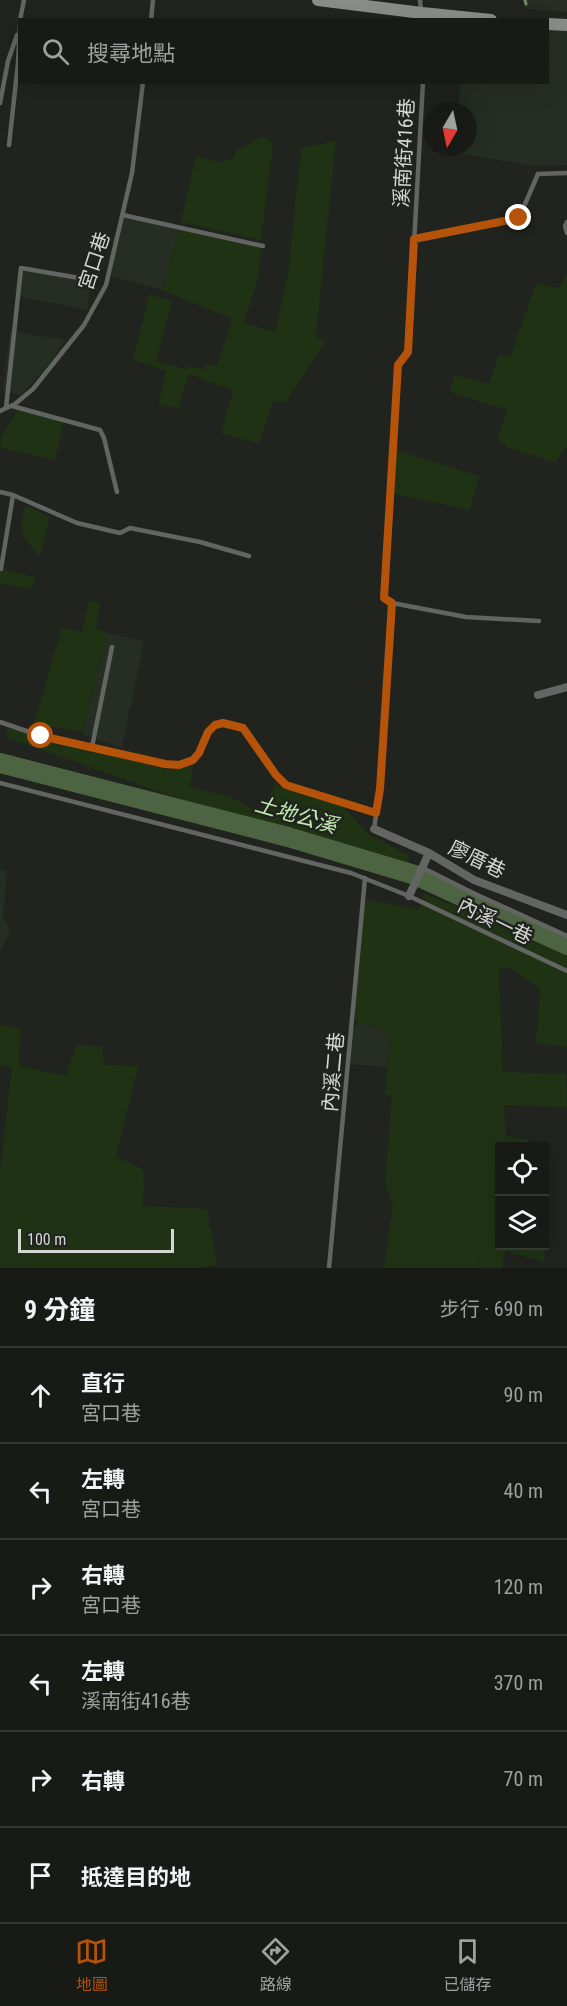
<!DOCTYPE html>
<html lang="zh-TW">
<meta charset="utf-8">
<style>
:root{--surface:#181a16;--page:#252723;--text:#f1f3f6;--muted:#9fa1a1;--line:#363835;--accent:#b45309}
body{margin:0;font-family:"Roboto Condensed","Noto Sans TC",sans-serif;background:var(--page);color:var(--text)}
.controls{position:absolute;right:18px;bottom:18px;display:grid;overflow:hidden;border-radius:0px;box-shadow:0 6px 24px #0002}
.controls button{width:54px;height:54px;display:grid;place-items:center;padding:0;border:0;border-bottom:2px solid var(--line);background:var(--surface);color:var(--text);font:30px sans-serif}
.compass{position:absolute;left:423px;top:102px;width:54px;height:54px;border-radius:50%;background:var(--surface);box-shadow:0 6px 24px #0002;rotate:189deg}
.scale{position:absolute;left:18px;bottom:15px;width:156px;box-sizing:border-box;padding-left:6px;border:3px solid #d5d7d4;border-top:0;font-size:16px;line-height:21px;white-space:nowrap;color:#d5d7d4;-webkit-text-stroke:4px #20231e;paint-order:stroke}
.stop{position:absolute;width:18px;height:18px;margin:-14px;border:4px solid #b45309;border-radius:50%;background:#fff}
.stop.end{background:#b45309;border-color:#fff;box-shadow:0 2px 6px #0008}
.list{margin:0;padding:0;list-style:none}
h2{display:flex;justify-content:space-between;align-items:center;height:78px;margin:0;padding:0 24px;font-size:26px}
h2 small{font-size:20px;font-weight:400;color:var(--muted)}
.list li{display:grid;grid-template-columns:39px 1fr auto;gap:18px;align-items:center;box-sizing:border-box;height:96px;padding:0 24px;border-top:2px solid var(--line)}
.list b{display:block;font-size:22px;white-space:nowrap}
.list p{margin:0;font-size:20px;white-space:nowrap;color:var(--muted)}
.list em{font-size:20px;font-style:normal;color:var(--muted)}
.icon{flex:none;width:33px;height:33px;fill:none;stroke:currentColor;stroke-width:2;stroke-linecap:round;stroke-linejoin:round}
.map{position:relative;flex:none;width:567px;height:1268px;overflow:hidden}
.search{position:absolute;background:var(--surface);box-shadow:0 6px 24px #0002;left:18px;right:18px;top:18px;height:66px;display:flex;align-items:center;gap:15px;box-sizing:border-box;padding:0 21px;border-radius:0px;color:var(--muted);font-size:22px}
.sheet{height:654px;background:var(--surface)}
nav{display:flex;justify-content:space-around;align-items:center;box-sizing:border-box;height:84px;border-top:2px solid var(--line);background:var(--surface);font-size:16px;color:var(--muted)}
nav a{display:grid;justify-items:center;gap:3px}
nav .on{color:var(--accent)}
.map>svg:first-child{display:block}
.built{fill:#262e23}
.green{fill:#1f3314}
.lines{fill:none;stroke-linecap:round;stroke-linejoin:round}
.stream{stroke:#75866d;stroke-width:3}
.river{stroke:#4c6441;stroke-width:20}
.lane{stroke:#636563;stroke-width:4.5}
.street{stroke:#636563;stroke-width:8}
.secondary{stroke:#898c87;stroke-width:12}
.route{stroke:#b45309;stroke-width:8}
.labels{text-anchor:middle;stroke-width:5;stroke-linejoin:round;paint-order:stroke}
.street-label{font-size:20px;fill:#d5d7d4;stroke:#20231e}
.water-label{font-size:21px;font-style:italic;fill:#c2ecaf;stroke:#20231e}
</style>
<div class="map">
<svg width="567" height="1268" viewBox="0 0 567 1268">
<rect width="100%" height="100%" fill="#20231e"/>
<path class="built" d="M 522,0 L 567,0 L 567,12 L 525,9 Z
M 548,28 L 567,29 L 567,165 L 532,166 L 453,152 L 454,147 L 468,147 L 468,111 L 458,111 L 461,83 L 548,82 Z
M 120,217 L 180,228 L 162,290 L 111,276 Z
M 24,271 L 90,282 L 88,310 L 15,296 L 17,277 Z
M 10,331 L 65,340 L 50,363 L 21,395 L 3,391 Z
M 108,633 L 144,641 L 122,748 L 84,735 L 82,732 Z
M 0,869 L 7,871 L 3,917 L 10,929 L 0,952 Z
M 358,1023 L 390,1030 L 387,1067 L 347,1064 L 349,1030 Z"/>
<path class="green" d="M 261,137 L 267,137 L 273,144 L 261,240 L 181,222 L 196,156 L 219,162 L 232,159 L 237,150 Z
M 336,141 L 316,337 L 326,341 L 285,403 L 273,401 L 259,444 L 221,433 L 233,390 L 189,374 L 178,409 L 159,403 L 166,371 L 133,360 L 149,294 L 172,301 L 156,361 L 186,369 L 187,366 L 204,370 L 206,364 L 217,366 L 232,319 L 162,290 L 180,228 L 262,245 L 257,281 L 244,323 L 275,332 L 288,275 L 301,148 Z
M 567,273 L 567,448 L 564,449 L 556,463 L 507,447 L 497,439 L 507,410 L 450,392 L 454,375 L 489,384 L 499,354 L 510,357 L 536,284 L 559,288 Z
M 20,407 L 64,420 L 55,460 L 0,448 L 3,433 Z
M 393,449 L 479,476 L 470,510 L 390,493 Z
M 25,505 L 50,517 L 40,556 C 19,536 20,532 25,505 Z
M 0,569 L 35,577 L 31,589 L 0,584 Z
M 89,601 L 100,603 L 96,628 L 108,633 L 82,732 L 34,723 L 62,628 L 82,632 Z
M 6,728 L 31,732 L 165,769 L 177,769 L 194,761 L 190,787 L 229,797 L 259,812 L 276,784 L 336,803 L 347,810 L 367,833 L 409,856 L 409,867 L 345,844 L 172,796 L 8,738 Z
M 425,894 L 567,952 L 567,1047 L 536,1043 L 540,989 L 509,967 L 499,970 L 503,1072 L 566,1074 L 567,1107 L 504,1105 L 506,1136 L 528,1140 L 528,1146 L 500,1146 L 500,1246 L 544,1246 L 545,1237 L 544,1262 L 505,1251 L 502,1268 L 384,1268 L 393,1204 L 385,1183 L 392,1095 L 385,1095 L 390,1030 L 358,1023 L 352,1014 L 365,899 L 418,910 Z
M 0,1025 L 21,1029 L 19,1066 L 66,1076 L 76,1045 L 102,1046 L 104,1065 L 138,1066 L 116,1157 L 141,1168 L 144,1174 L 143,1206 L 207,1209 L 217,1264 L 200,1268 L 0,1268 L 0,1171 L 12,1067 L 0,1065 Z"/>
<g class="lines">
<path class="stream" d="M 525,0 L 526,4"/>
<path class="river" d="M 0,763 L 288,837 L 415,875 L 567,945"/>
<path class="lane" d="M 420,0 L 422,20
M 20,20 L 24,0
M 151,20 L 153,0
M 0,103 L 8,61 L 17,35
M 9,145 L 18,63 L 20,24
M 123,215 L 263,246
M 567,222 L 565,226 L 567,233
M 414,239 L 519,218 L 538,174 L 567,173
M 12,406 L 100,430 L 104,438 L 117,492
M 6,408 L 21,268 L 85,279
M 0,411 L 15,404 L 33,389 L 84,325 L 106,285 L 132,173 L 143,82
M 0,492 L 13,495 L 77,523 L 120,533 L 130,528 L 200,542 L 249,556
M 1,569 L 13,495
M 392,603 L 466,617 L 539,621
M 0,722 L 41,736 L 165,764 L 179,765 L 193,760 L 199,753 L 208,732 L 215,725 L 223,723 L 243,728 L 276,775 L 286,785 L 376,813
M 92,747 L 112,647
M 0,783 L 351,873 L 409,896 L 567,971
M 374,829 L 380,789 L 392,603 L 384,598 L 398,365 L 408,352 L 423,82
M 423,868 L 475,894 L 567,936
M 329,1268 L 365,878"/>
<path class="street" d="M 538,695 L 567,687
M 374,829 L 429,853 L 474,880 L 567,915
M 409,896 L 429,853"/>
<path class="secondary" d="M 318,0 L 422,13 L 491,20
M 548,24 L 567,25"/>
</g>
<g class="lines">
<path class="route" d="M 41,736 L 165,764 L 179,765 L 193,760 L 199,753 L 208,732 L 215,725 L 223,723 L 243,728 L 276,775 L 286,785 L 376,813 L 380,789 L 392,603 L 384,598 L 398,365 L 408,352 L 414,239 L 519,218"/>
</g>
<g class="labels">
<g class="street-label">
<text transform="translate(404 153) rotate(-87)" y="7">溪南街416巷</text>
<text transform="translate(94 261) rotate(-72)" y="7">宮口巷</text>
<text transform="translate(477 859) rotate(26)" y="7">廖厝巷</text>
<text transform="translate(495 921) rotate(26)" y="7">內溪一巷</text>
<text transform="translate(333 1072) rotate(-85)" y="7">內溪二巷</text>
</g>
<g class="water-label">
<text transform="translate(296 815) rotate(16)" y="7">土地公溪</text>
</g>
</g>
</svg>
<div class="controls">
<button><svg class="icon" aria-label="locate" viewBox="0 0 24 24"><circle cx="12" cy="12" r="6"/><path d="M12 2v4M12 18v4M2 12h4M18 12h4"/></svg></button>
<button><svg class="icon" aria-label="layers" viewBox="0 0 24 24"><path d="M12 4l9 5-9 5-9-5zM3 14l9 5 9-5"/></svg></button>
</div>
<svg class="compass" viewBox="-18 -18 36 36"><path d="M0-13l5 13h-10z" fill="#e53935"/><path d="M0 13l5-13h-10z" fill="#9fa1a1"/></svg>
<div class="scale">100 m</div>
<div class="stop" style="left:41px;top:736px"></div>
<div class="stop end" style="left:519px;top:218px"></div>
<div class="search"><svg class="icon" aria-label="search" viewBox="0 0 24 24"><circle cx="10" cy="10" r="6"/><path d="M15 15l6 6"/></svg>搜尋地點</div>
</div>
<section class="sheet">
<h2>9 分鐘<small>步行 · 690 m</small></h2>
<ul class="list">
<li><svg class="icon" aria-label="ahead" viewBox="0 0 24 24"><path d="M12 20V5M6 11l6-6 6 6"/></svg><div><b>直行</b><p>宮口巷</p></div><em>90 m</em></li>
<li><svg class="icon" aria-label="left" viewBox="0 0 24 24"><path d="M17 20v-9H6M10 6l-5 5 5 5"/></svg><div><b>左轉</b><p>宮口巷</p></div><em>40 m</em></li>
<li><svg class="icon" aria-label="right" viewBox="0 0 24 24"><path d="M7 20v-9h11M14 6l5 5-5 5"/></svg><div><b>右轉</b><p>宮口巷</p></div><em>120 m</em></li>
<li><svg class="icon" aria-label="left" viewBox="0 0 24 24"><path d="M17 20v-9H6M10 6l-5 5 5 5"/></svg><div><b>左轉</b><p>溪南街416巷</p></div><em>370 m</em></li>
<li><svg class="icon" aria-label="right" viewBox="0 0 24 24"><path d="M7 20v-9h11M14 6l5 5-5 5"/></svg><div><b>右轉</b></div><em>70 m</em></li>
<li><svg class="icon" aria-label="arrive" viewBox="0 0 24 24"><path d="M6 21V4h12l-3 4 3 4H6"/></svg><div><b>抵達目的地</b></div></li>
</ul>
</section>
<nav>
<a class="on"><svg class="icon" aria-label="map" viewBox="0 0 24 24"><path d="M3 6l6-2 6 2 6-2v14l-6 2-6-2-6 2zM9 4v14M15 6v14"/></svg>地圖</a>
<a><svg class="icon" aria-label="directions" viewBox="0 0 24 24"><path d="M12 3l9 9-9 9-9-9zM9 14v-3h6M13 9l2 2-2 2"/></svg>路線</a>
<a><svg class="icon" aria-label="saved" viewBox="0 0 24 24"><path d="M7 4h10v16l-5-4-5 4z"/></svg>已儲存</a>
</nav>
